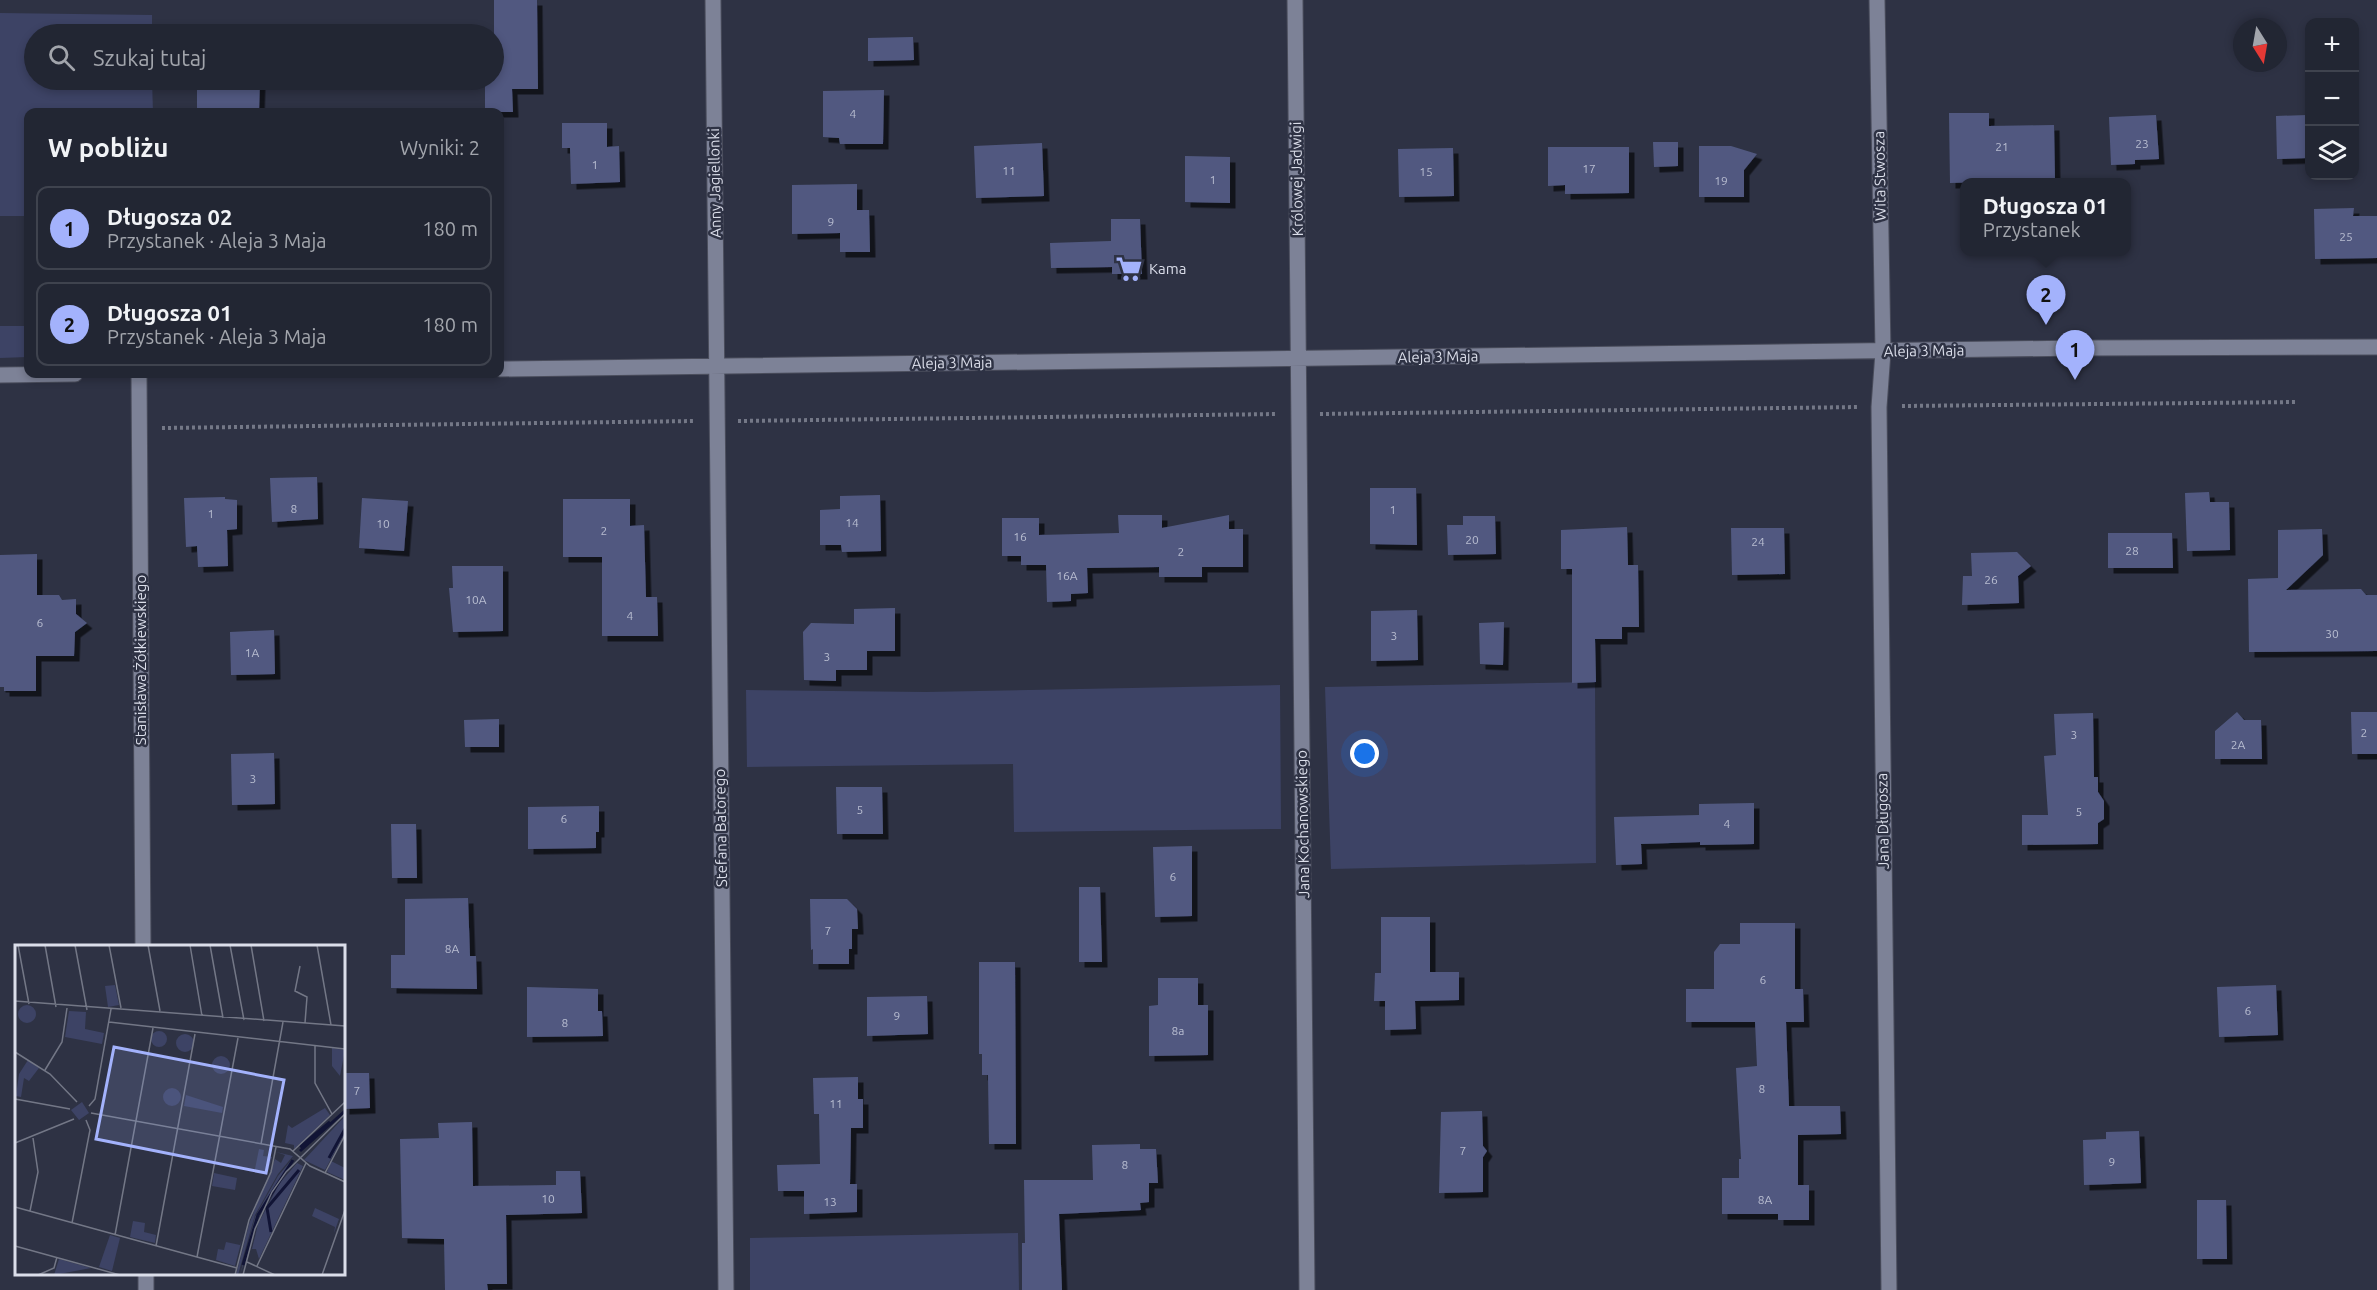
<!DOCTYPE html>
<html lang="pl">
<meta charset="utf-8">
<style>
:root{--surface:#222633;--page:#2e323f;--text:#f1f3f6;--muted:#a2a5ac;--line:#3f434e;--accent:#a3b2fc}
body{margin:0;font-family:Ubuntu,sans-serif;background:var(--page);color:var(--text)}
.controls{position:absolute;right:18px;top:18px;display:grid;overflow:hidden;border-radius:12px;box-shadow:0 3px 9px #0003}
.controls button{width:54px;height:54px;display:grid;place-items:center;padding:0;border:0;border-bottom:2px solid var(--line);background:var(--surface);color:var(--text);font:30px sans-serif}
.compass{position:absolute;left:2233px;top:18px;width:54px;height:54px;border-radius:50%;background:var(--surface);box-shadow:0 3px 9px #0003;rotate:169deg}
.you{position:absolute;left:1365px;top:754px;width:21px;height:21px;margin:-15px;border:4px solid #fff;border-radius:50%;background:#1a73e8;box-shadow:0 0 0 9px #1a73e833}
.badge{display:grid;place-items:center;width:39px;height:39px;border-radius:50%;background:var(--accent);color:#111;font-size:20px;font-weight:700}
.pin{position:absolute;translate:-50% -50px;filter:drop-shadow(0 2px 3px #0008)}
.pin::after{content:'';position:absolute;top:32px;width:21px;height:18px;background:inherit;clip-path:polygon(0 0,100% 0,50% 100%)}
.popup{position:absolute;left:1960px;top:178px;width:171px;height:78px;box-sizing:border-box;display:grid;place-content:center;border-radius:12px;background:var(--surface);filter:drop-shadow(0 2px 4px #0005);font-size:20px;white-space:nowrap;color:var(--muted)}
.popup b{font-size:22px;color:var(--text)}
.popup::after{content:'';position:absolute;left:50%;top:100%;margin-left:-12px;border:12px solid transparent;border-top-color:var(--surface)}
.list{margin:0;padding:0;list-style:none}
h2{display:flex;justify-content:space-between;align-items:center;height:78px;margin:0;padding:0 24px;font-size:26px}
h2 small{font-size:20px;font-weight:400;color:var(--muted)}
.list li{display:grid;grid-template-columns:39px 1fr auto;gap:18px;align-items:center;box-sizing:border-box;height:84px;margin:0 12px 12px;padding:0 12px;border:2px solid var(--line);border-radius:12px}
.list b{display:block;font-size:22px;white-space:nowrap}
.list p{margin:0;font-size:20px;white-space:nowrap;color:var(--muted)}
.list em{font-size:20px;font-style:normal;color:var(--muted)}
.icon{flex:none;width:33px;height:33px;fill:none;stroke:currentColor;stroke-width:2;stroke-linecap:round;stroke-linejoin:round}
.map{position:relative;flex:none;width:2377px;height:1290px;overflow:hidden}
.search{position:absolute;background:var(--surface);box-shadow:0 3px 9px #0003;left:24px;top:24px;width:480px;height:66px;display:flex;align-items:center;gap:15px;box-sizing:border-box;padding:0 21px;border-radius:33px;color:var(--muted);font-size:22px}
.panel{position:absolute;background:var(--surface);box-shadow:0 3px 9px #0003;left:24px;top:108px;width:480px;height:270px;border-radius:12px}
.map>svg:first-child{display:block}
.green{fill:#3d4365}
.building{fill:#515980;filter:url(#shadow)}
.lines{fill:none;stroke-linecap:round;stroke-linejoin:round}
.minor-casing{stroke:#4a4d5c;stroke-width:17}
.path{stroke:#747887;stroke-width:4;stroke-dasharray:3 3;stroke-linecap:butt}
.minor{stroke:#7d8297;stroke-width:15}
.labels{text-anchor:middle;stroke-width:5;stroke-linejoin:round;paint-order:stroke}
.number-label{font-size:12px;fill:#b8bdd0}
.street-label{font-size:15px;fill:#dbdeea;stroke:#2e3244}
.poi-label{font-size:15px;fill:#dbdeea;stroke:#2e3244;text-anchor:start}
.inset-river{fill:none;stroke:#111435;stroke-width:3}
.inset-road{fill:none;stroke:#737786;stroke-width:1.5}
.view{fill:#a3b2fc;fill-opacity:0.15;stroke:#a3b2fc;stroke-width:3}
.inset-edge{fill:none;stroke:#dbdeea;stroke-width:3}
</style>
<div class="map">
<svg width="2377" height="1290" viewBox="0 0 2377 1290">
<defs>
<filter id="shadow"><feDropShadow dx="5.5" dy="5.5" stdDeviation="0" flood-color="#0009"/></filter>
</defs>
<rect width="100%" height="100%" fill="#2e3244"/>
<path class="green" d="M 0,13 L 152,15 L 152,34 L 34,34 L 34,80 L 152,80 L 153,112 L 28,112 L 28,216 L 0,216 Z
M 0,326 L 28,326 L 28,357 L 0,358 Z
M 1595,682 L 1596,863 L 1331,869 L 1325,687 Z
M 1280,685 L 1281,829 L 1014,832 L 1013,764 L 747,767 L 746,690 L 926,692 Z
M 1018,1233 L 1019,1290 L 750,1290 L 750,1238 Z"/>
<path class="building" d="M 494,0 L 537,0 L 538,89 L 512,89 L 513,112 L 485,112 L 485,80 L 494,80 Z
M 913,37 L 914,60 L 868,61 L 868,38 Z
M 197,80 L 260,80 L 259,112 L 197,112 Z
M 884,90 L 883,144 L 840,144 L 839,138 L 823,137 L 823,91 Z
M 1949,113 L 1989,113 L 1989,126 L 2054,125 L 2055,180 L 1950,183 Z
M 2156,115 L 2159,159 L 2135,160 L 2135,164 L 2111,165 L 2109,117 Z
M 2307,115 L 2308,158 L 2277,159 L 2276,116 Z
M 562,123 L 607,123 L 607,147 L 619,146 L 620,182 L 571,184 L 570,148 L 562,148 Z
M 1653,142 L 1678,142 L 1678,166 L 1654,167 Z
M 1042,143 L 1044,196 L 976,198 L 974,146 Z
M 1699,146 L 1731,146 L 1757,154 L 1744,170 L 1744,197 L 1699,197 Z
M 1548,147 L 1629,147 L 1629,193 L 1565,194 L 1565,185 L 1548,186 Z
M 1453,148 L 1454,196 L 1399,197 L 1398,149 Z
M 1185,156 L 1230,157 L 1230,203 L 1185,202 Z
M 857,184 L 857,210 L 869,210 L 870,252 L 840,252 L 840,233 L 792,234 L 792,185 Z
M 2354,208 L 2353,216 L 2377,216 L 2377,258 L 2315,259 L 2314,209 Z
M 1111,219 L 1140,219 L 1142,274 L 1112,274 L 1112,267 L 1051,268 L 1050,243 L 1111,241 Z
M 317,477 L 318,519 L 272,522 L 270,478 Z
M 1370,488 L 1416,488 L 1417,545 L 1370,544 Z
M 2209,492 L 2210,502 L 2229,502 L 2230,550 L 2187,551 L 2185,493 Z
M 880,495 L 881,551 L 842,552 L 841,545 L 820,545 L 820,510 L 840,509 L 840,496 Z
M 225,497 L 225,499 L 237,500 L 237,529 L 227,530 L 228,566 L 198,567 L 197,546 L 186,547 L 184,498 Z
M 362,498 L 408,501 L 404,551 L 359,548 Z
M 563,499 L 630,499 L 630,526 L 644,525 L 646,597 L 657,597 L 658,636 L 602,636 L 602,557 L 563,557 Z
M 1118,515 L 1162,515 L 1162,528 L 1229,515 L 1229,529 L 1243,529 L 1243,567 L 1202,567 L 1202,577 L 1159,577 L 1159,567 L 1087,568 L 1088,593 L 1071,594 L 1071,601 L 1047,602 L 1046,565 L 1021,565 L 1021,556 L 1002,556 L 1002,518 L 1039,518 L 1039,535 L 1119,533 Z
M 1463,516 L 1495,516 L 1496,554 L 1448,555 L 1447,525 L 1463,525 Z
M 1627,527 L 1628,565 L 1638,565 L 1639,627 L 1622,627 L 1622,639 L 1595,639 L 1596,682 L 1572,683 L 1572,569 L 1561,569 L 1561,530 Z
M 1731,528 L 1784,528 L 1785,574 L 1732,575 Z
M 2322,529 L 2323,555 L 2286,590 L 2361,589 L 2366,595 L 2377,595 L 2377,651 L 2249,652 L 2248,579 L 2278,578 L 2278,530 Z
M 2108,533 L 2172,533 L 2173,568 L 2108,568 Z
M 2017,552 L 2031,566 L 2018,576 L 2019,603 L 1962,605 L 1963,576 L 1972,576 L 1971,553 Z
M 37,554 L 37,595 L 59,595 L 62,600 L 76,599 L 76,614 L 87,623 L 75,632 L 74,656 L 36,656 L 36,691 L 4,691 L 4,687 L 0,687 L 0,555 Z
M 452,566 L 503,566 L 503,631 L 453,632 L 449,588 L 453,588 Z
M 895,608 L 895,651 L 867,651 L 867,670 L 836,670 L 836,681 L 804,680 L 803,632 L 811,623 L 854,624 L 854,609 Z
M 1417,610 L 1418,660 L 1371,661 L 1371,611 Z
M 1504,622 L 1503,665 L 1480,664 L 1479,623 Z
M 274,630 L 275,674 L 231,675 L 230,632 Z
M 2237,712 L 2244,720 L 2261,720 L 2262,759 L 2215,759 L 2215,731 Z
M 2351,712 L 2377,712 L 2377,754 L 2352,754 Z
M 2093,713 L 2094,777 L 2098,777 L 2098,792 L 2104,801 L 2104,819 L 2098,823 L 2098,844 L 2022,845 L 2022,815 L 2048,815 L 2044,756 L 2056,755 L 2054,714 Z
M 499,719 L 499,747 L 465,747 L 464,720 Z
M 274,753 L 275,804 L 232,805 L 231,754 Z
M 836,787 L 882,787 L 883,834 L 837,834 Z
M 1754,803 L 1754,844 L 1700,845 L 1700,842 L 1641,844 L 1642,864 L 1616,865 L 1614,817 L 1699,815 L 1699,804 Z
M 599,806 L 599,832 L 596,832 L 596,848 L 528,849 L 528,807 Z
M 391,824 L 416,824 L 417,878 L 392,878 Z
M 1192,846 L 1192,916 L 1155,917 L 1153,847 Z
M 1079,887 L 1100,887 L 1102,962 L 1079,962 Z
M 468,898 L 470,956 L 476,956 L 477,989 L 391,988 L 391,955 L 405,955 L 405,899 Z
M 810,899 L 847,899 L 857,909 L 858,929 L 852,929 L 852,949 L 849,949 L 849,964 L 813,964 L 813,949 L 811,950 Z
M 1381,917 L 1430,917 L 1430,972 L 1459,972 L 1459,1000 L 1415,1001 L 1416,1029 L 1385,1030 L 1385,1001 L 1374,1001 L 1375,973 L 1381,973 Z
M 1740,923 L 1795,923 L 1795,989 L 1803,989 L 1804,1022 L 1786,1022 L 1789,1106 L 1840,1106 L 1841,1134 L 1798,1135 L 1798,1185 L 1809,1185 L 1809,1220 L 1778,1220 L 1778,1214 L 1722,1214 L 1722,1178 L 1739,1178 L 1739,1159 L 1741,1159 L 1736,1068 L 1757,1066 L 1755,1022 L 1686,1022 L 1686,989 L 1714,989 L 1714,952 L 1720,944 L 1740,944 Z
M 979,962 L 1015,962 L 1016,1144 L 989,1144 L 988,1075 L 982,1075 L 982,1054 L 979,1054 Z
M 1158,978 L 1198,978 L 1198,1005 L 1208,1005 L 1208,1055 L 1149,1056 L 1149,1006 L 1158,1005 Z
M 2276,985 L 2278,1035 L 2219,1037 L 2217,987 Z
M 527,987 L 598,989 L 598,1011 L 602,1011 L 603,1036 L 527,1037 Z
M 927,996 L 928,1034 L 867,1036 L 867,997 Z
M 344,1073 L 369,1073 L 370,1108 L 344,1109 Z
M 858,1077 L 858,1099 L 863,1099 L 863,1128 L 851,1128 L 850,1184 L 857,1184 L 857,1212 L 804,1214 L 804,1191 L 778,1191 L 777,1165 L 820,1164 L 819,1114 L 814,1114 L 813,1078 Z
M 1482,1111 L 1483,1146 L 1487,1151 L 1483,1157 L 1483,1192 L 1439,1193 L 1441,1112 Z
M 472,1122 L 473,1186 L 556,1185 L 556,1171 L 580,1171 L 582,1213 L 506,1215 L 507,1284 L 487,1284 L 488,1290 L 445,1290 L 444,1239 L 402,1238 L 400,1139 L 439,1138 L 438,1123 Z
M 2139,1131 L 2141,1183 L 2084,1185 L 2083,1140 L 2106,1139 L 2106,1132 Z
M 1140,1144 L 1140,1149 L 1156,1149 L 1158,1183 L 1149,1183 L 1149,1202 L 1140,1203 L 1141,1210 L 1059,1214 L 1062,1290 L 1022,1290 L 1022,1243 L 1025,1243 L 1024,1180 L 1093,1180 L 1092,1145 Z
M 2197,1200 L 2226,1200 L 2227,1259 L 2197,1259 Z"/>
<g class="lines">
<g class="minor-casing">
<path id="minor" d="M 713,0 L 726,1290
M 1295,0 L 1307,1290
M 1877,0 L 1883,352 L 1879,407 L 1889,1290
M 500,369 L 2081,348 L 2377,347
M 139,374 L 143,946
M 0,375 L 75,374
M 146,1274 L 146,1290"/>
</g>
<path class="path" d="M 1902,406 L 2297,402
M 1320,414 L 1859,407
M 738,421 L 1277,414
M 162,428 L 695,421"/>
<use href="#minor" class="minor"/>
</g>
<defs>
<g id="supermarket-bare" transform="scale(2.07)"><path d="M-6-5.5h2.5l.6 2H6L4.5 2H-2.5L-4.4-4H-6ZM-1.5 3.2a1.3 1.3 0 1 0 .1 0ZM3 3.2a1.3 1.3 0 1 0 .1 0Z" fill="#a3b2fc" stroke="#2e3244" stroke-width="2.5" paint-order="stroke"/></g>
</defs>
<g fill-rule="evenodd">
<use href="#supermarket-bare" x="1129" y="269"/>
</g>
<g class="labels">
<g class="number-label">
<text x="853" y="118">4</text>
<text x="2142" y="148">23</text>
<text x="2002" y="151">21</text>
<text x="595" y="169">1</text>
<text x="1589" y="173">17</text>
<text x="1009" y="175">11</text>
<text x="1426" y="176">15</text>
<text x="1213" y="184">1</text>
<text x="1721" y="185">19</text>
<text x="831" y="226">9</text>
<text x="2346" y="241">25</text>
<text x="294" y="513">8</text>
<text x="1393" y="514">1</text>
<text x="211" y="518">1</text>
<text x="852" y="527">14</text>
<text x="383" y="528">10</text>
<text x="604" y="535">2</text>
<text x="1020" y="541">16</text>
<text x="1472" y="544">20</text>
<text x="1758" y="546">24</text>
<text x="2132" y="555">28</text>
<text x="1181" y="556">2</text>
<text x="1067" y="580">16A</text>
<text x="1991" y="584">26</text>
<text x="476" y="604">10A</text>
<text x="630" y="620">4</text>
<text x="40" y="627">6</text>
<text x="2332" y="638">30</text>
<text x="1394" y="640">3</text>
<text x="252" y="657">1A</text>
<text x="827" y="661">3</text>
<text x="2364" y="737">2</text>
<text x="2074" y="739">3</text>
<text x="2238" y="749">2A</text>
<text x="253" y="783">3</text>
<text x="860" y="814">5</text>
<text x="2079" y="816">5</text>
<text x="564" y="823">6</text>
<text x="1727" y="828">4</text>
<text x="1173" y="881">6</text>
<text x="828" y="935">7</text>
<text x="452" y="953">8A</text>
<text x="1763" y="984">6</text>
<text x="2248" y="1015">6</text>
<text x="897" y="1020">9</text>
<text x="565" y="1027">8</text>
<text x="1178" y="1035">8a</text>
<text x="1762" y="1093">8</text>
<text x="357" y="1095">7</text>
<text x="836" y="1108">11</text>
<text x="1463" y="1155">7</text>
<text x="2112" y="1166">9</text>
<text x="1125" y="1169">8</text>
<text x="548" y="1203">10</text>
<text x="1765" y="1204">8A</text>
<text x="830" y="1206">13</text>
</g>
<g class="street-label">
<text transform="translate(1880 176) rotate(-91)" y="5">Wita Stwosza</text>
<text transform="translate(1297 179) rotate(-91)" y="5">Królowej Jadwigi</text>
<text transform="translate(715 183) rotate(-91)" y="5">Anny Jagiellonki</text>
<text transform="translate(1924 351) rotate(-1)" y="5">Aleja 3 Maja</text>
<text transform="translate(1438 357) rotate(-1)" y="5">Aleja 3 Maja</text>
<text transform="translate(952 363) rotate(-1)" y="5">Aleja 3 Maja</text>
<text transform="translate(141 660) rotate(-90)" y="5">Stanisława Żółkiewskiego</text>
<text transform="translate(1883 821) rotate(-91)" y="5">Jana Długosza</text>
<text transform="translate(1303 824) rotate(-91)" y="5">Jana Kochanowskiego</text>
<text transform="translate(721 828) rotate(-91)" y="5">Stefana Batorego</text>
</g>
<g class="poi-label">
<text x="1149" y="274">Kama</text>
</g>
</g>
<g transform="translate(15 945)">
<rect width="330" height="330" fill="#2e3244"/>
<path d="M 100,40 L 104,60 L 93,62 L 90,41 ZM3 69a9 9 0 1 1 18 0a9 9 0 1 1-18 0ZM 54,66 L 71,67 L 70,84 L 89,88 L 87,99 L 50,92 ZM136 94a8 8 0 1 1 16 0a8 8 0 1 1-16 0ZM161 98a9 9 0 1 1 18 0a9 9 0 1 1-18 0ZM 317,103 L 330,105 L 325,131 L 317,121 ZM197 120a9 9 0 1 1 18 0a9 9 0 1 1-18 0ZM 13,115 L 24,123 L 14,136 L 9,133 L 6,152 L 1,151 L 4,129 ZM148 152a9 9 0 1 1 18 0a9 9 0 1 1-18 0ZM 171,150 L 208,162 L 207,168 L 169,161 ZM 67,157 L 74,168 L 64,175 L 56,165 ZM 310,163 L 315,170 L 279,204 L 279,200 L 270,198 L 273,180 L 277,183 ZM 330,171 L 330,188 L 310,225 L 289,215 ZM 244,204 L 249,205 L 248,211 L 257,212 L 251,234 L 253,227 L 240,224 ZM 261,207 L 278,211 L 263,229 L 240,270 L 223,330 L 221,330 L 234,279 L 260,214 L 266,218 L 270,210 ZM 279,212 L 245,269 L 225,330 L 240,272 L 263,231 ZM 316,216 L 330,223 L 330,235 L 312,227 ZM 282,218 L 288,221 L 244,314 L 241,304 L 237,304 L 243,279 L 264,239 ZM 199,228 L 222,233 L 220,245 L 197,241 ZM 300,263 L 324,274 L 319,288 L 320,282 L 297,271 ZM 118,276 L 130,278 L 129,287 L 141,290 L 140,298 L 115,292 ZM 95,290 L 105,293 L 97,326 L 84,322 ZM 227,294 L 220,321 L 201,315 L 203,304 L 209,305 L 211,297 L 225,300 ZM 44,314 L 76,323 L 39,330 Z" fill="#3d4365"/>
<path class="inset-river" d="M 285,202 L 315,177M 285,206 L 330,166M 314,213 L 330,184M 256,287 L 252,263 L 284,225M 228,320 L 243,270 L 278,215"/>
<path class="inset-road" d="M 3,0 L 14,59M 30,0 L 41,62M 60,0 L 72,65M 94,0 L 106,63M 133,0 L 145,66M 175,0 L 187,71M 195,0 L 208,73M 215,0 L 229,75M 236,0 L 249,76M 302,0 L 316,80M 285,21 L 280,46 L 292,52 L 290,78M 0,56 L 330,81M 94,77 L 330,104M 300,100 L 300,138 L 317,169M 0,107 L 35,129 L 62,157M 30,125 L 47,97 L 52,63M 0,154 L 55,164M 74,161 L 80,154 L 96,64M 76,168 L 275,204 L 295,221 L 330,237M 0,198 L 59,174M 246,199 L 268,77M 278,206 L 330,157M 310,228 L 330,190M 0,262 L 222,323M 15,266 L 23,227 L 18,193M 57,278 L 75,185 L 71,175M 100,290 L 138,83M 0,301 L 105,330M 141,301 L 180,89M 182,312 L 223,93M 232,317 L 260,330M 242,321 L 291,218M 23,330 L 39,323 L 42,312M 220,330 L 234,275 L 256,227 L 261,202M 228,330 L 240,284 L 257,247 L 271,227 L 330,169M 307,330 L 330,265"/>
<path class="view" d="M 99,102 L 269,135 L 251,228 L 81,194 Z"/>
<rect width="330" height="330" class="inset-edge"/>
</g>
</svg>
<div class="controls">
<button>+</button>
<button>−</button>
<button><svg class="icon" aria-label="layers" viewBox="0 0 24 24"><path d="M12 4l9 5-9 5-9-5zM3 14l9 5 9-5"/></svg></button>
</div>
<svg class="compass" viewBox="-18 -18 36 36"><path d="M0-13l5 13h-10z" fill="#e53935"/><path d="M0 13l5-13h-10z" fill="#a2a5ac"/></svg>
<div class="you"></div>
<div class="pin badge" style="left:2075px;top:380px">1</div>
<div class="pin badge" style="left:2046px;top:325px">2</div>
<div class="popup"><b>Długosza 01</b>Przystanek</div>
<div class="search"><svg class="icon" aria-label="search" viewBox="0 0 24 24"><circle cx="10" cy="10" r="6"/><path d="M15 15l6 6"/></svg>Szukaj tutaj</div>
<section class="panel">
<h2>W pobliżu<small>Wyniki: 2</small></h2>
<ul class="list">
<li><span class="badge">1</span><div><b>Długosza 02</b><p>Przystanek · Aleja 3 Maja</p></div><em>180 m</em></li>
<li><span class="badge">2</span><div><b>Długosza 01</b><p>Przystanek · Aleja 3 Maja</p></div><em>180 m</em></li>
</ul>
</section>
</div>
